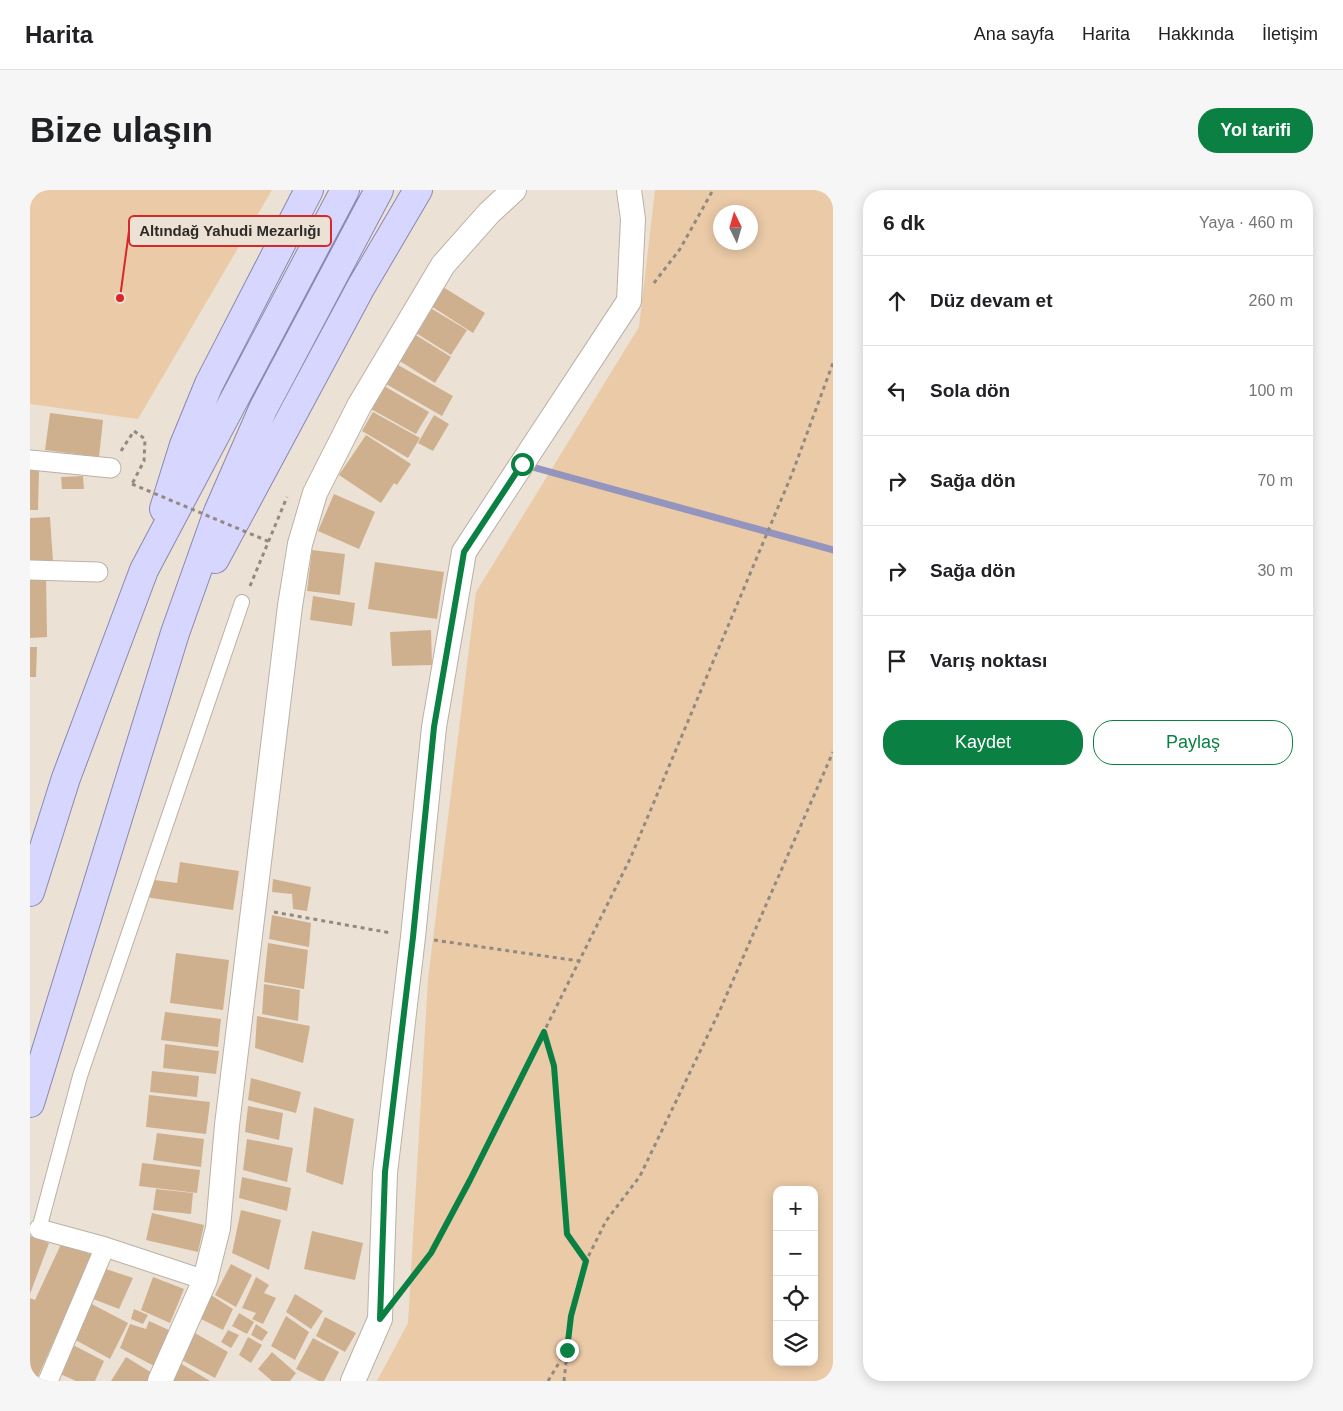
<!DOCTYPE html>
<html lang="tr">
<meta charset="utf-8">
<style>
:root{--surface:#fff;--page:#f6f6f6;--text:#202124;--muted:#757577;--line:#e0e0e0;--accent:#0b8043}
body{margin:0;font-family:Arial,sans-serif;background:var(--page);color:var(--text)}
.controls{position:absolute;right:15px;bottom:15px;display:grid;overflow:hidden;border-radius:10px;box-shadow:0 2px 12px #0003}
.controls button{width:45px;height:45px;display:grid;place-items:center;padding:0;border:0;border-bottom:1px solid var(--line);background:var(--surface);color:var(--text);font:25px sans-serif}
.compass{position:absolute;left:683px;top:15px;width:45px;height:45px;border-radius:50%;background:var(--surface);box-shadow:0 2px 12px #0003;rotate:355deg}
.stop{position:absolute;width:15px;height:15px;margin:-11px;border:4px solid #0b8043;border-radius:50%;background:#fff}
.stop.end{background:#0b8043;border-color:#fff;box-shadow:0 1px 5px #0008}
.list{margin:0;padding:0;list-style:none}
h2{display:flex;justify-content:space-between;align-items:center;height:65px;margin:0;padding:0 20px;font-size:21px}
h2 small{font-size:16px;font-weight:400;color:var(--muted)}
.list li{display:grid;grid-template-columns:32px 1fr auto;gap:15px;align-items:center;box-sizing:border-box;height:90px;padding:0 20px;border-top:1px solid var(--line)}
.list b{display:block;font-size:19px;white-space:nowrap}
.list em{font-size:16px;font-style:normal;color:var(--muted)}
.actions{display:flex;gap:10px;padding:15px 20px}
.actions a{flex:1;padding:11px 0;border:1px solid var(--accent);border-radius:20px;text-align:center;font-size:18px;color:var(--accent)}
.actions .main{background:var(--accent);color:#fff}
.icon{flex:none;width:28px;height:28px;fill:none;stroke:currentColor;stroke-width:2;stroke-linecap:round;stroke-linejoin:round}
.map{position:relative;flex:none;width:803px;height:1191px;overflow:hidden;border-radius:20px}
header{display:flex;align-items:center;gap:30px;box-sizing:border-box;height:70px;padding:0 25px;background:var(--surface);border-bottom:1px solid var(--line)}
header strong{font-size:24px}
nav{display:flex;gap:28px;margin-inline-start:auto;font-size:18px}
.intro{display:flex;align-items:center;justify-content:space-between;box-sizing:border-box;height:120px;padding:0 30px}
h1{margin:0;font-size:35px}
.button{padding:12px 22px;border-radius:20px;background:var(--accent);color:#fff;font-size:18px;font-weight:700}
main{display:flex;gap:30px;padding:0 30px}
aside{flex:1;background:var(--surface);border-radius:20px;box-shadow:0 2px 12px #0003}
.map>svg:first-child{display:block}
.green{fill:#eacaa7;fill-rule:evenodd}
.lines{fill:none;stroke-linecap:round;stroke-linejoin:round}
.stream{stroke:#9495be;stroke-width:7}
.building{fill:#cfb08e}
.pedestrian-casing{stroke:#bbb0a5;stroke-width:16}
.minor-casing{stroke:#bbb0a5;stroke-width:21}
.tertiary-casing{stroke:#bbb0a5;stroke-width:26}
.primary-casing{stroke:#8988b2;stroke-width:30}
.path{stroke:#928a81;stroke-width:3;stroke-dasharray:4 4;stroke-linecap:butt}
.pedestrian{stroke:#fff;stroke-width:14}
.minor{stroke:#fff;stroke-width:19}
.tertiary{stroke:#fff;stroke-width:24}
.primary{stroke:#d6d6fe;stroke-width:28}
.path-bridge{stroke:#928a81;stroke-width:3;stroke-dasharray:4 4;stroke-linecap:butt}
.route{stroke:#0b8043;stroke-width:6}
.leader{fill:none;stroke:#d62828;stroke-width:2}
.callout-dot{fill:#d62828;stroke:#ece1d5;stroke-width:2}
.callout{fill:#ece1d5;stroke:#d62828;stroke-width:2}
.callout-label{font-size:15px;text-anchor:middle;font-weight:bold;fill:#2e2a25}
</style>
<header>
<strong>Harita</strong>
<nav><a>Ana sayfa</a><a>Harita</a><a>Hakkında</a><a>İletişim</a></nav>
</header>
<div class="intro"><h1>Bize ulaşın</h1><a class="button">Yol tarifi</a></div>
<main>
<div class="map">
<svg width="803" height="1191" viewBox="0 0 803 1191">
<rect width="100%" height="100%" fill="#ece1d5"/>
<path class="green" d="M 0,0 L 242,0 L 108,229 L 0,214 Z
M 625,0 L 803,0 L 803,1191 L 347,1191 L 378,1133 L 398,789 L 446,402 L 609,137 ZM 691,22 L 721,22 L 721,52 L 691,52 ZM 747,1000 L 784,1000 L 784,1172 L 747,1172 Z"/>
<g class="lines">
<path class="stream" d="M 495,275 L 803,360"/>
</g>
<path class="building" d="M 413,97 L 455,123 L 443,143 L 401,116 Z
M 402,119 L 437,140 L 421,165 L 386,143 Z
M 384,144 L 421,167 L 405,193 L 368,170 Z
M 368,175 L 423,206 L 412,226 L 356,194 Z
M 354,196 L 399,222 L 386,244 L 341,219 Z
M 343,222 L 390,248 L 378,268 L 332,241 Z
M 20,223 L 73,230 L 69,267 L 15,260 Z
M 404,225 L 419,234 L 403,261 L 388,253 Z
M 336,245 L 381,274 L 367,295 L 364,293 L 351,313 L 309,285 Z
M 0,280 L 9,280 L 8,320 L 0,320 Z
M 53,286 L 54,299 L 32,299 L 31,287 Z
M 304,304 L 345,322 L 329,359 L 288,341 Z
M 20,327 L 23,371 L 0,372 L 0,328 Z
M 282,360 L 315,364 L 310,405 L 277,401 Z
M 345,372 L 414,382 L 407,429 L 338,419 Z
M 16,386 L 17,447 L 0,448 L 0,387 Z
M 283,406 L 325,413 L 322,436 L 280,430 Z
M 401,440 L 402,475 L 362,476 L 360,442 Z
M 0,457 L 7,457 L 6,487 L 0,487 Z
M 150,672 L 209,681 L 203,720 L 115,707 L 117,689 L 147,693 Z
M 243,689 L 281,697 L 277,721 L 263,719 L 262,704 L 242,702 Z
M 242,725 L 281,733 L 279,757 L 239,749 Z
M 238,753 L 278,760 L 274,799 L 234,792 Z
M 146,763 L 199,770 L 193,820 L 140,813 Z
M 234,794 L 270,800 L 268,831 L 232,824 Z
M 135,822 L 191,829 L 188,857 L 131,850 Z
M 227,826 L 280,836 L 273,873 L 225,858 Z
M 135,854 L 189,861 L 186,884 L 133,878 Z
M 122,881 L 169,886 L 167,907 L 120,902 Z
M 221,888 L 271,902 L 266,923 L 218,910 Z
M 119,905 L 180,912 L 176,944 L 116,937 Z
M 218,916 L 253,923 L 249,950 L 215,942 Z
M 284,917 L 324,929 L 313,995 L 276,982 Z
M 127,943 L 174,949 L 171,977 L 123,970 Z
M 217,949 L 263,958 L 257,992 L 213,980 Z
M 112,973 L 170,980 L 167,1003 L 109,996 Z
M 212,987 L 261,998 L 257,1021 L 209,1008 Z
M 126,999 L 163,1003 L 161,1024 L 123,1020 Z
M 211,1020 L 251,1030 L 239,1080 L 202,1063 Z
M 122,1023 L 174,1035 L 168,1062 L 116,1050 Z
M 282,1041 L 333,1053 L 325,1090 L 274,1079 Z
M 0,1046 L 19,1053 L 0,1104 Z
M 32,1052 L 62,1065 L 6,1191 L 0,1191 L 0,1108 L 5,1110 Z
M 201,1074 L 222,1085 L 206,1117 L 185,1105 Z
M 70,1077 L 103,1088 L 89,1119 L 58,1107 Z
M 123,1087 L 154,1099 L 140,1133 L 111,1120 Z
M 226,1087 L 239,1095 L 234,1103 L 246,1108 L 233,1134 L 222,1129 L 226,1123 L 212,1118 Z
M 265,1104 L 293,1121 L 281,1139 L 256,1122 Z
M 181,1105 L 203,1119 L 193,1140 L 169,1128 Z
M 58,1112 L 98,1133 L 80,1169 L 42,1148 Z
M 104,1119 L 118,1125 L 113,1134 L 101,1129 Z
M 209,1123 L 224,1132 L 217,1144 L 202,1136 Z
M 256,1126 L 279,1142 L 265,1170 L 241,1156 Z
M 295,1127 L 326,1143 L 315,1162 L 286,1146 Z
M 119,1131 L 141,1141 L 126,1177 L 90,1158 L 100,1134 L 116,1139 Z
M 226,1134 L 238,1142 L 232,1151 L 221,1145 Z
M 198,1140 L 209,1145 L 201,1158 L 191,1152 Z
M 163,1142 L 198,1162 L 185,1188 L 150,1169 Z
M 218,1147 L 232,1155 L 221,1173 L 209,1165 Z
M 283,1148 L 309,1162 L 294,1191 L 289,1191 L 266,1179 Z
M 41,1154 L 74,1171 L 65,1191 L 46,1191 L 28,1183 Z
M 242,1162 L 266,1183 L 260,1191 L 242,1191 L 228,1179 Z
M 96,1167 L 127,1186 L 125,1191 L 81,1191 Z
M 150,1173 L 180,1191 L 139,1191 Z"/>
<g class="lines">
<g class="pedestrian-casing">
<path id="pedestrian" d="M 9,1039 L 50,886 L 212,412"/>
</g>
<g class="minor-casing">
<path id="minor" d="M 0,270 L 81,278
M 0,380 L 68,382
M 9,1039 L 75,1057 L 175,1090
M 18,1191 L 75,1057"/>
</g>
<g class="tertiary-casing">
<path id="tertiary" d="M 130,1191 L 175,1090 L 188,1038 L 197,935 L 260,416 L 270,354 L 285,303 L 329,216 L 413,75 L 459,23 L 484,0
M 323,1191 L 350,1129 L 355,983 L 383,747 L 404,537 L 434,362 L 599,111 L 603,29 L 599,0"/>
</g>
<g class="primary-casing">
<path id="primary" d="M 134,319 L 154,255 L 179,194 L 279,0
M 185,369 L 331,97 L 388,0
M 0,702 L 36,588 L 114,380 L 315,0
M 0,913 L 145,443 L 188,322 L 233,219 L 349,0"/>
</g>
<path class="path" d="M 624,93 L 650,59 L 683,0
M 91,261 L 104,241 L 115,249 L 114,271 L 102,294
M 220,396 L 257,307
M 244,722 L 361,743
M 404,750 L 549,771
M 514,843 L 524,876 L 537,1044 L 556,1071
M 375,1097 L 401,1063 L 440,990 L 600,669 L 762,284 L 803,173
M 518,1191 L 535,1163
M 534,1191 L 541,1126 L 556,1071 L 576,1031 L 610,986 L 690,820 L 803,562"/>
<use href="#pedestrian" class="pedestrian"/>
<use href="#minor" class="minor"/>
<use href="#tertiary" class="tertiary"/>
<use href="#primary" class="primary"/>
<path class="path-bridge" d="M 102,294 L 240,352"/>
</g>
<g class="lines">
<path class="route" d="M 492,274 L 434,362 L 404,537 L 383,747 L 355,982 L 350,1129 L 401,1063 L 440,990 L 514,842 L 524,876 L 537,1044 L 556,1071 L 541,1126 L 537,1160"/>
</g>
<path class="leader" d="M90 108L99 41"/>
<circle class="callout-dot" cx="90" cy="108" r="5"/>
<rect class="callout" x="99" y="26" width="202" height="30" rx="5"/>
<g class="callout-label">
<text x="200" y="46">Altındağ Yahudi Mezarlığı</text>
</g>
</svg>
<div class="controls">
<button>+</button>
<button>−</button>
<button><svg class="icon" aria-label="locate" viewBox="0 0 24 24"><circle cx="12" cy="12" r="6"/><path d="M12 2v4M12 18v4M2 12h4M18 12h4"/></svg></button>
<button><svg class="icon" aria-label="layers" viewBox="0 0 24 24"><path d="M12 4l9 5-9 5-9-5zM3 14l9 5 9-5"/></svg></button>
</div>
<svg class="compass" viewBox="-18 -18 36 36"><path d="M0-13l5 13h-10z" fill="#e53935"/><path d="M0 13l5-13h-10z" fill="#757577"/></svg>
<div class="stop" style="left:492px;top:274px"></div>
<div class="stop end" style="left:537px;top:1160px"></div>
</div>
<aside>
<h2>6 dk<small>Yaya · 460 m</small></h2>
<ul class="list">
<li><svg class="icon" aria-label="ahead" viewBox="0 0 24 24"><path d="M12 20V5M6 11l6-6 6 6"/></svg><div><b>Düz devam et</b></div><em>260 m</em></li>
<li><svg class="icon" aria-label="left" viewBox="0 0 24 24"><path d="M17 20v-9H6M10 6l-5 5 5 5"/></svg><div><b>Sola dön</b></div><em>100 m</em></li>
<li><svg class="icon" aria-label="right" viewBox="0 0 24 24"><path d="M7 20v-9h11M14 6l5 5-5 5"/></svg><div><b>Sağa dön</b></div><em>70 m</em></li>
<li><svg class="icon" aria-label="right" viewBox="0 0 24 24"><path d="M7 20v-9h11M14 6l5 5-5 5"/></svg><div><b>Sağa dön</b></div><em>30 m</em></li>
<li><svg class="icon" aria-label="arrive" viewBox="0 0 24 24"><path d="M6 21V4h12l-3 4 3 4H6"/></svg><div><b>Varış noktası</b></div></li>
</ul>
<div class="actions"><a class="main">Kaydet</a><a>Paylaş</a></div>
</aside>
</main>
